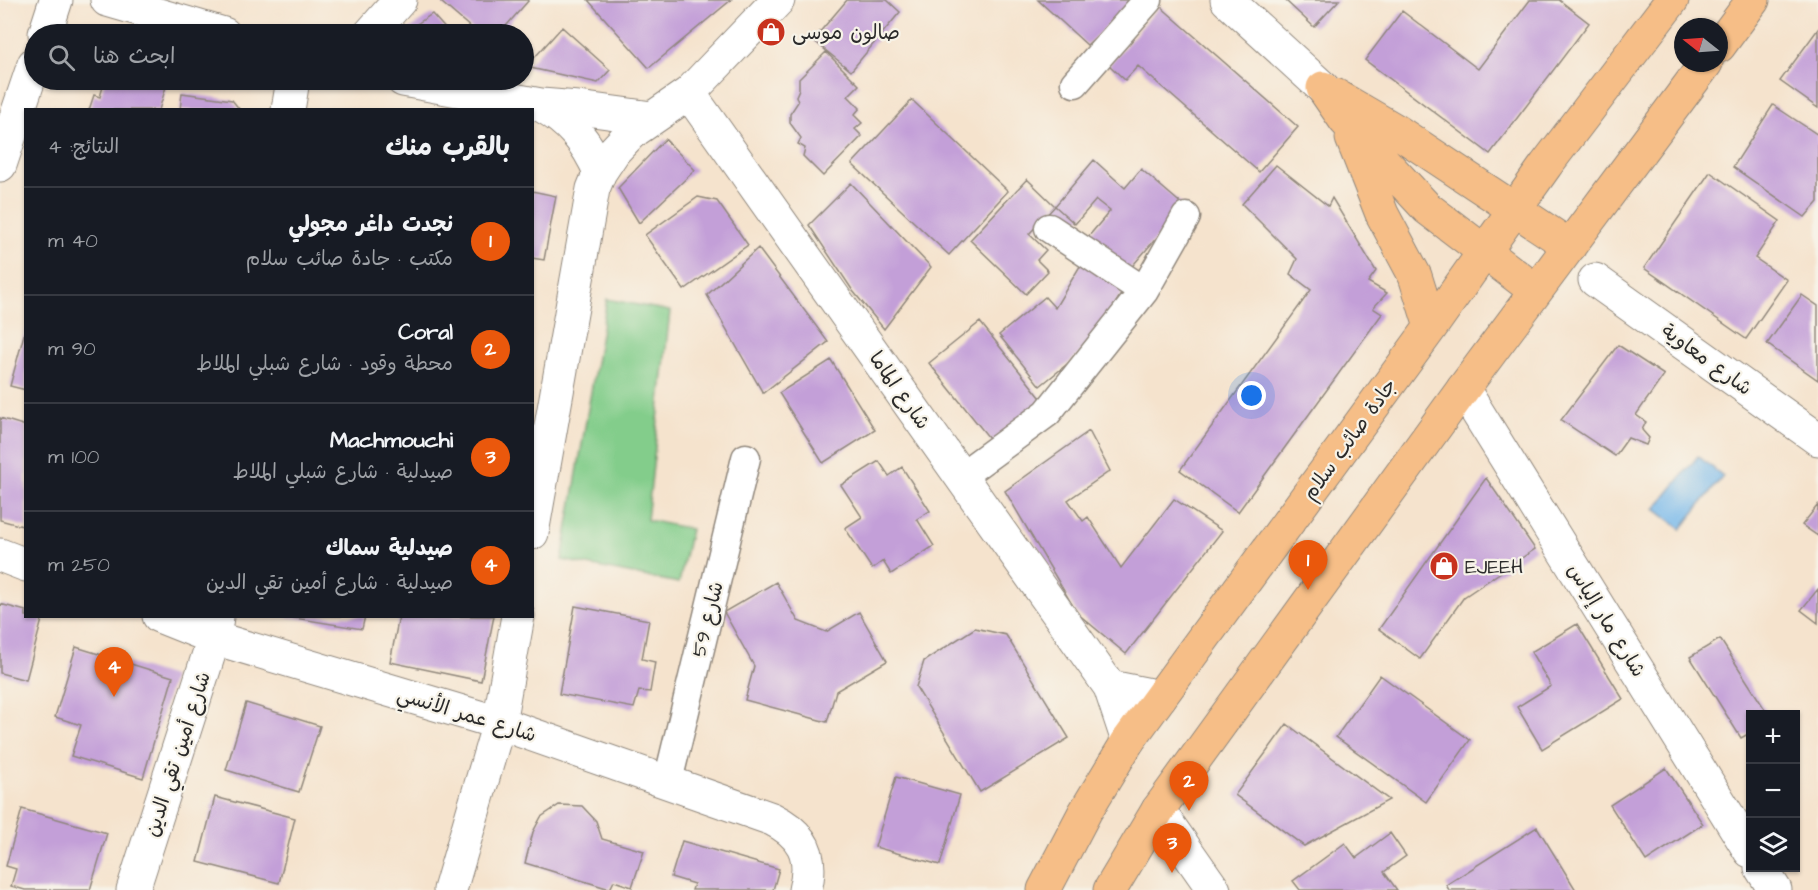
<!DOCTYPE html>
<html lang="ar">
<meta charset="utf-8">
<style>
:root{--surface:#171b24;--page:#242831;--text:#f1f3f6;--muted:#9ea1a6;--line:#363941;--accent:#ea580c}
body{margin:0;font-family:"Architects Daughter","Playpen Sans Arabic",sans-serif;background:var(--page);color:var(--text);direction:rtl}
.controls{position:absolute;right:18px;bottom:18px;display:grid;overflow:hidden;border-radius:0px;box-shadow:0 2px 4px #0004}
.controls button{width:54px;height:54px;display:grid;place-items:center;padding:0;border:0;border-bottom:2px solid var(--line);background:var(--surface);color:var(--text);font:30px sans-serif}
.compass{position:absolute;left:1674px;top:18px;width:54px;height:54px;border-radius:50%;background:var(--surface);box-shadow:0 2px 4px #0004;rotate:287deg}
.you{position:absolute;left:1252px;top:396px;width:21px;height:21px;margin:-15px;border:4px solid #fff;border-radius:50%;background:#1a73e8;box-shadow:0 0 0 9px #1a73e833}
.badge{display:grid;place-items:center;width:39px;height:39px;border-radius:50%;background:var(--accent);color:#fff;font-size:20px;font-weight:700}
.pin{position:absolute;translate:-50% -50px;filter:drop-shadow(0 2px 3px #0008)}
.pin::after{content:'';position:absolute;top:32px;width:21px;height:18px;background:inherit;clip-path:polygon(0 0,100% 0,50% 100%)}
.list{margin:0;padding:0;list-style:none}
h2{display:flex;justify-content:space-between;align-items:center;height:78px;margin:0;padding:0 24px;font-size:26px}
h2 small{font-size:20px;font-weight:400;color:var(--muted)}
.list li{display:grid;grid-template-columns:39px 1fr auto;gap:18px;align-items:center;box-sizing:border-box;height:108px;padding:0 24px;border-top:2px solid var(--line)}
.list b{display:block;font-size:22px;white-space:nowrap}
.list p{margin:0;font-size:20px;white-space:nowrap;color:var(--muted)}
.list em{font-size:20px;font-style:normal;color:var(--muted)}
.icon{flex:none;width:33px;height:33px;fill:none;stroke:currentColor;stroke-width:2;stroke-linecap:round;stroke-linejoin:round}
.map{position:relative;flex:none;width:1818px;height:890px;overflow:hidden;direction:ltr}
.search{position:absolute;background:var(--surface);box-shadow:0 2px 4px #0004;left:24px;top:24px;width:510px;height:66px;display:flex;align-items:center;gap:15px;box-sizing:border-box;padding:0 21px;border-radius:33px;color:var(--muted);font-size:22px}
.panel{position:absolute;background:var(--surface);box-shadow:0 2px 4px #0004;left:24px;top:108px;width:510px;height:510px;border-radius:0px;direction:rtl}
.map>svg:first-child{display:block}
.green{fill:#83cd8b;stroke:#577c5b;stroke-width:1.5}
.water{fill:#76b8eb;stroke:#50728b;stroke-width:1.5}
.building{fill:#c39fd8}
.lines{fill:none;stroke-linecap:round;stroke-linejoin:round}
.pedestrian-casing{stroke:#90877c;stroke-width:31}
.minor-casing{stroke:#90877c;stroke-width:35}
.tertiary-casing{stroke:#90877c;stroke-width:35}
.trunk-casing{stroke:#90877c;stroke-width:35}
.pedestrian{stroke:#fff;stroke-width:28}
.minor{stroke:#fff;stroke-width:33}
.tertiary{stroke:#fff;stroke-width:33}
.trunk{stroke:#f6be87;stroke-width:33}
.labels{text-anchor:middle;stroke-width:4.5;stroke-linejoin:round;paint-order:stroke}
.poi-label{font-size:20px;fill:#2b2b2b;stroke:#f7f3e8;text-anchor:start}
.street-label{font-size:20px;fill:#2b2b2b;stroke:#f7f3e8}
</style>
<div class="map">
<svg width="1818" height="890" viewBox="0 0 1818 890">
<rect width="100%" height="100%" fill="#f7f3e8"/>
<filter id="ink" filterUnits="userSpaceOnUse"><feTurbulence type="fractalNoise" baseFrequency=".0167" numOctaves="2"/><feDisplacementMap in="SourceGraphic" scale="12" xChannelSelector="R" yChannelSelector="G"/><feConvolveMatrix kernelMatrix="1 2 1 2 8 2 1 2 1" color-interpolation-filters="sRGB"/></filter>
<filter id="wash" filterUnits="userSpaceOnUse"><feTurbulence type="fractalNoise" baseFrequency=".008" numOctaves="4" result="noise"/><feDisplacementMap in="SourceGraphic" scale="24" xChannelSelector="R" yChannelSelector="G"/><feGaussianBlur stdDeviation="1.35" result="paint"/><feColorMatrix in="noise" values="0 0 0 0 0 0 0 0 0 0 0 0 0 0 0 0 0 1.4 0 .05"/><feComposite in="paint" operator="in"/></filter>
<g filter="url(#wash)">
<rect width="100%" height="100%" fill="#f5e3cd"/>
<path class="green" d="M 607,299 L 670,311 L 647,520 L 691,529 L 679,583 L 562,560 Z"/>
<path class="water" d="M 1698,456 L 1723,476 L 1681,529 L 1655,509 Z"/>
<g id="blocks">
<path class="building" d="M 442,0 L 529,0 L 499,34 L 478,34 L 441,2 Z
M 588,0 L 731,0 L 649,68 Z
M 847,0 L 887,0 L 900,12 L 851,71 L 813,40 Z
M 1038,0 L 1134,0 L 1087,45 Z
M 1287,0 L 1339,0 L 1314,27 L 1286,1 Z
M 1530,0 L 1559,0 L 1589,23 L 1490,154 L 1365,60 L 1402,11 L 1478,69 Z
M 1160,6 L 1298,127 L 1259,172 L 1138,66 L 1125,80 L 1109,65 Z
M 432,14 L 450,34 L 402,34 Z
M 562,27 L 610,70 L 598,83 L 526,67 Z
M 1818,29 L 1818,108 L 1780,81 Z
M 826,52 L 859,85 L 848,96 L 860,108 L 854,115 L 862,123 L 855,129 L 862,136 L 823,176 L 803,156 L 805,148 L 798,144 L 801,138 L 790,123 L 790,114 L 798,102 L 796,96 L 799,89 L 799,79 Z
M 105,80 L 168,80 L 159,110 L 89,110 L 94,95 L 100,97 Z
M 182,93 L 232,100 L 240,110 L 180,110 Z
M 912,100 L 1008,191 L 949,255 L 852,164 Z
M 1773,105 L 1818,135 L 1818,202 L 1805,217 L 1733,167 Z
M 665,139 L 695,170 L 639,223 L 618,188 Z
M 1094,160 L 1125,188 L 1141,169 L 1184,206 L 1128,271 L 1088,237 L 1110,211 L 1096,200 L 1075,224 L 1055,206 L 1029,234 L 1046,250 L 1037,260 L 1048,271 L 1026,294 L 970,240 L 1027,179 L 1055,206 Z
M 1276,165 L 1328,206 L 1332,198 L 1376,271 L 1368,282 L 1387,293 L 1373,308 L 1382,314 L 1238,512 L 1180,470 L 1311,290 L 1290,274 L 1297,259 L 1242,204 Z
M 1710,172 L 1780,221 L 1755,258 L 1787,280 L 1746,339 L 1644,268 Z
M 851,183 L 931,267 L 884,329 L 853,291 L 809,225 Z
M 532,191 L 556,196 L 544,260 L 532,258 Z
M 698,197 L 717,201 L 748,245 L 684,290 L 645,235 Z
M 758,248 L 828,342 L 763,393 L 707,295 Z
M 1083,261 L 1125,288 L 1087,348 L 1040,386 L 999,335 L 1045,297 L 1055,308 Z
M 1802,295 L 1818,306 L 1818,380 L 1767,344 Z
M 980,322 L 1048,407 L 997,448 L 929,363 Z
M 25,331 L 26,331 L 26,390 L 10,386 Z
M 1618,345 L 1664,375 L 1636,415 L 1646,422 L 1642,430 L 1649,438 L 1646,445 L 1628,438 L 1615,456 L 1561,420 Z
M 831,360 L 875,430 L 823,463 L 779,393 Z
M 0,418 L 26,426 L 26,527 L 0,520 Z
M 1089,431 L 1110,471 L 1068,500 L 1083,521 L 1088,517 L 1121,568 L 1174,499 L 1222,531 L 1126,654 L 1077,613 L 1005,491 Z
M 879,461 L 889,476 L 902,467 L 930,511 L 917,519 L 934,546 L 891,574 L 883,561 L 872,569 L 845,528 L 862,517 L 841,485 Z
M 1486,478 L 1535,549 L 1464,597 L 1420,659 L 1379,629 Z
M 1818,505 L 1818,536 L 1802,525 Z
M 776,582 L 798,621 L 826,632 L 859,612 L 887,661 L 836,691 L 827,722 L 745,700 L 754,666 L 724,612 Z
M 1818,589 L 1818,623 L 1801,610 Z
M 0,604 L 26,611 L 26,616 L 43,616 L 26,680 L 0,673 Z
M 575,606 L 649,620 L 642,659 L 655,662 L 650,692 L 639,691 L 634,708 L 559,694 Z
M 283,616 L 365,616 L 362,629 Z
M 399,616 L 494,616 L 481,681 L 390,662 Z
M 1577,624 L 1623,699 L 1542,749 L 1517,707 L 1551,686 L 1531,652 Z
M 975,628 L 1006,635 L 1069,738 L 980,792 L 916,687 L 924,661 Z
M 1720,639 L 1768,714 L 1750,714 L 1750,733 L 1741,738 L 1690,657 Z
M 76,647 L 173,677 L 143,778 L 71,756 L 81,725 L 55,717 Z
M 1380,675 L 1470,740 L 1426,802 L 1336,737 Z
M 246,703 L 320,726 L 299,792 L 226,770 Z
M 1287,724 L 1389,800 L 1304,846 L 1235,795 Z
M 1666,768 L 1703,824 L 1646,861 L 1610,805 Z
M 896,777 L 960,795 L 940,865 L 875,847 Z
M 215,797 L 295,818 L 279,883 L 198,862 Z
M 559,805 L 582,806 L 596,821 L 602,839 L 644,851 L 632,887 L 614,881 L 610,889 L 525,863 L 533,832 L 541,817 Z
M 22,809 L 107,833 L 90,890 L 25,890 L 11,886 L 16,869 L 6,866 Z
M 1537,827 L 1576,890 L 1449,890 L 1446,885 Z
M 1390,833 L 1406,856 L 1384,872 L 1397,890 L 1300,890 L 1293,881 L 1345,843 L 1356,858 Z
M 682,841 L 779,869 L 773,890 L 692,890 L 694,884 L 671,877 Z"/>
</g>
</g>
<g filter="url(#ink)">
<use href="#blocks" fill-opacity="0" stroke="#90877c" stroke-width="1.5"/>
<g class="lines">
<g class="pedestrian-casing">
<path id="pedestrian" d="M 1075,83 L 1148,0
M 1049,228 L 1144,291
M 961,476 L 1047,413 L 1144,291 L 1186,217
M 668,781 L 746,458"/>
</g>
<g class="minor-casing">
<path id="minor" d="M 107,0 L 224,34
M 45,34 L 56,0
M 370,34 L 400,0
M 403,80 L 541,105 L 578,108 L 652,118
M 689,93 L 1110,687 L 1128,741
M 541,105 C 570,121 587,142 600,172
M 288,110 L 293,80
M 0,165 L 34,64
M 1595,280 L 1818,439
M 1463,389 L 1750,851
M 532,533 L 593,189 L 600,172 L 614,151 L 631,133 L 689,93 L 778,0
M 0,555 L 26,565
M 159,616 L 214,638 L 499,723 L 772,819 C 803,834 814,855 805,890
M 1110,687 L 1160,697
M 1158,810 L 1214,890
M 1761,868 L 1775,890
M 133,890 L 214,638 L 217,617
M 450,890 L 499,723 L 518,616"/>
</g>
<g class="tertiary-casing">
<path id="tertiary" d="M 1227,0 L 1323,88"/>
</g>
<g class="trunk-casing">
<path id="trunk" d="M 1719,46 L 1753,0
M 1323,88 L 1345,120 L 1427,208 L 1536,291
M 1335,95 L 1395,130 L 1570,246
M 1352,138 L 1382,214 L 1415,276 L 1431,327
M 1044,890 L 1085,812 L 1128,741 L 1431,327 L 1546,165 L 1672,0
M 1110,890 L 1158,810 L 1463,389 L 1706,63"/>
</g>
<use href="#pedestrian" class="pedestrian"/>
<use href="#minor" class="minor"/>
<use href="#tertiary" class="tertiary"/>
<use href="#trunk" class="trunk"/>
</g>
</g>
<defs>
<g id="shop-disc" transform="scale(1.5)"><circle r="9.5" fill="#c8321e" stroke="#f7f3e8"/><path d="M-5-2.5h2.3a2.7 3.5 0 0 1 5.4 0H5L5.5 6h-11ZM-1.5-2.5h3a1.5 2.3 0 0 0-3 0Z" fill="#fff"/></g>
</defs>
<g fill-rule="evenodd">
<use href="#shop-disc" x="771" y="32"/>
<use href="#shop-disc" x="1444" y="566"/>
</g>
<g class="labels">
<g class="poi-label">
<text x="792" y="39">صالون موسى</text>
<text x="1465" y="573">EJEEH</text>
</g>
<g class="street-label">
<text transform="translate(1707 359) rotate(36)" y="7">شارع معاوية</text>
<text transform="translate(900 390) rotate(55)" y="7">شارع الماما</text>
<text transform="translate(1349 439) rotate(-54)" y="7">جادة صائب سلام</text>
<text transform="translate(707 619) rotate(-76)" y="7">شارع 59</text>
<text transform="translate(1607 620) rotate(58)" y="7">شارع مار إلياس</text>
<text transform="translate(467 714) rotate(17)" y="7">شارع عمر الأنسي</text>
<text transform="translate(177 754) rotate(-72)" y="7">شارع أمين تقي الدين</text>
</g>
</g>
</svg>
<div class="controls">
<button>+</button>
<button>−</button>
<button><svg class="icon" aria-label="layers" viewBox="0 0 24 24"><path d="M12 4l9 5-9 5-9-5zM3 14l9 5 9-5"/></svg></button>
</div>
<svg class="compass" viewBox="-18 -18 36 36"><path d="M0-13l5 13h-10z" fill="#e53935"/><path d="M0 13l5-13h-10z" fill="#9ea1a6"/></svg>
<div class="you"></div>
<div class="pin badge" style="left:1308px;top:590px">1</div>
<div class="pin badge" style="left:1189px;top:811px">2</div>
<div class="pin badge" style="left:1172px;top:873px">3</div>
<div class="pin badge" style="left:114px;top:697px">4</div>
<div class="search"><svg class="icon" aria-label="search" viewBox="0 0 24 24"><circle cx="10" cy="10" r="6"/><path d="M15 15l6 6"/></svg>ابحث هنا</div>
<section class="panel">
<h2>بالقرب منك<small>النتائج: 4</small></h2>
<ul class="list">
<li><span class="badge">1</span><div><b>نجدت داغر مجولي</b><p>مكتب · جادة صائب سلام</p></div><em>40 m</em></li>
<li><span class="badge">2</span><div><b>Coral</b><p>محطة وقود · شارع شبلي الملاط</p></div><em>90 m</em></li>
<li><span class="badge">3</span><div><b>Machmouchi</b><p>صيدلية · شارع شبلي الملاط</p></div><em>100 m</em></li>
<li><span class="badge">4</span><div><b>صيدلية سماك</b><p>صيدلية · شارع أمين تقي الدين</p></div><em>250 m</em></li>
</ul>
</section>
</div>
